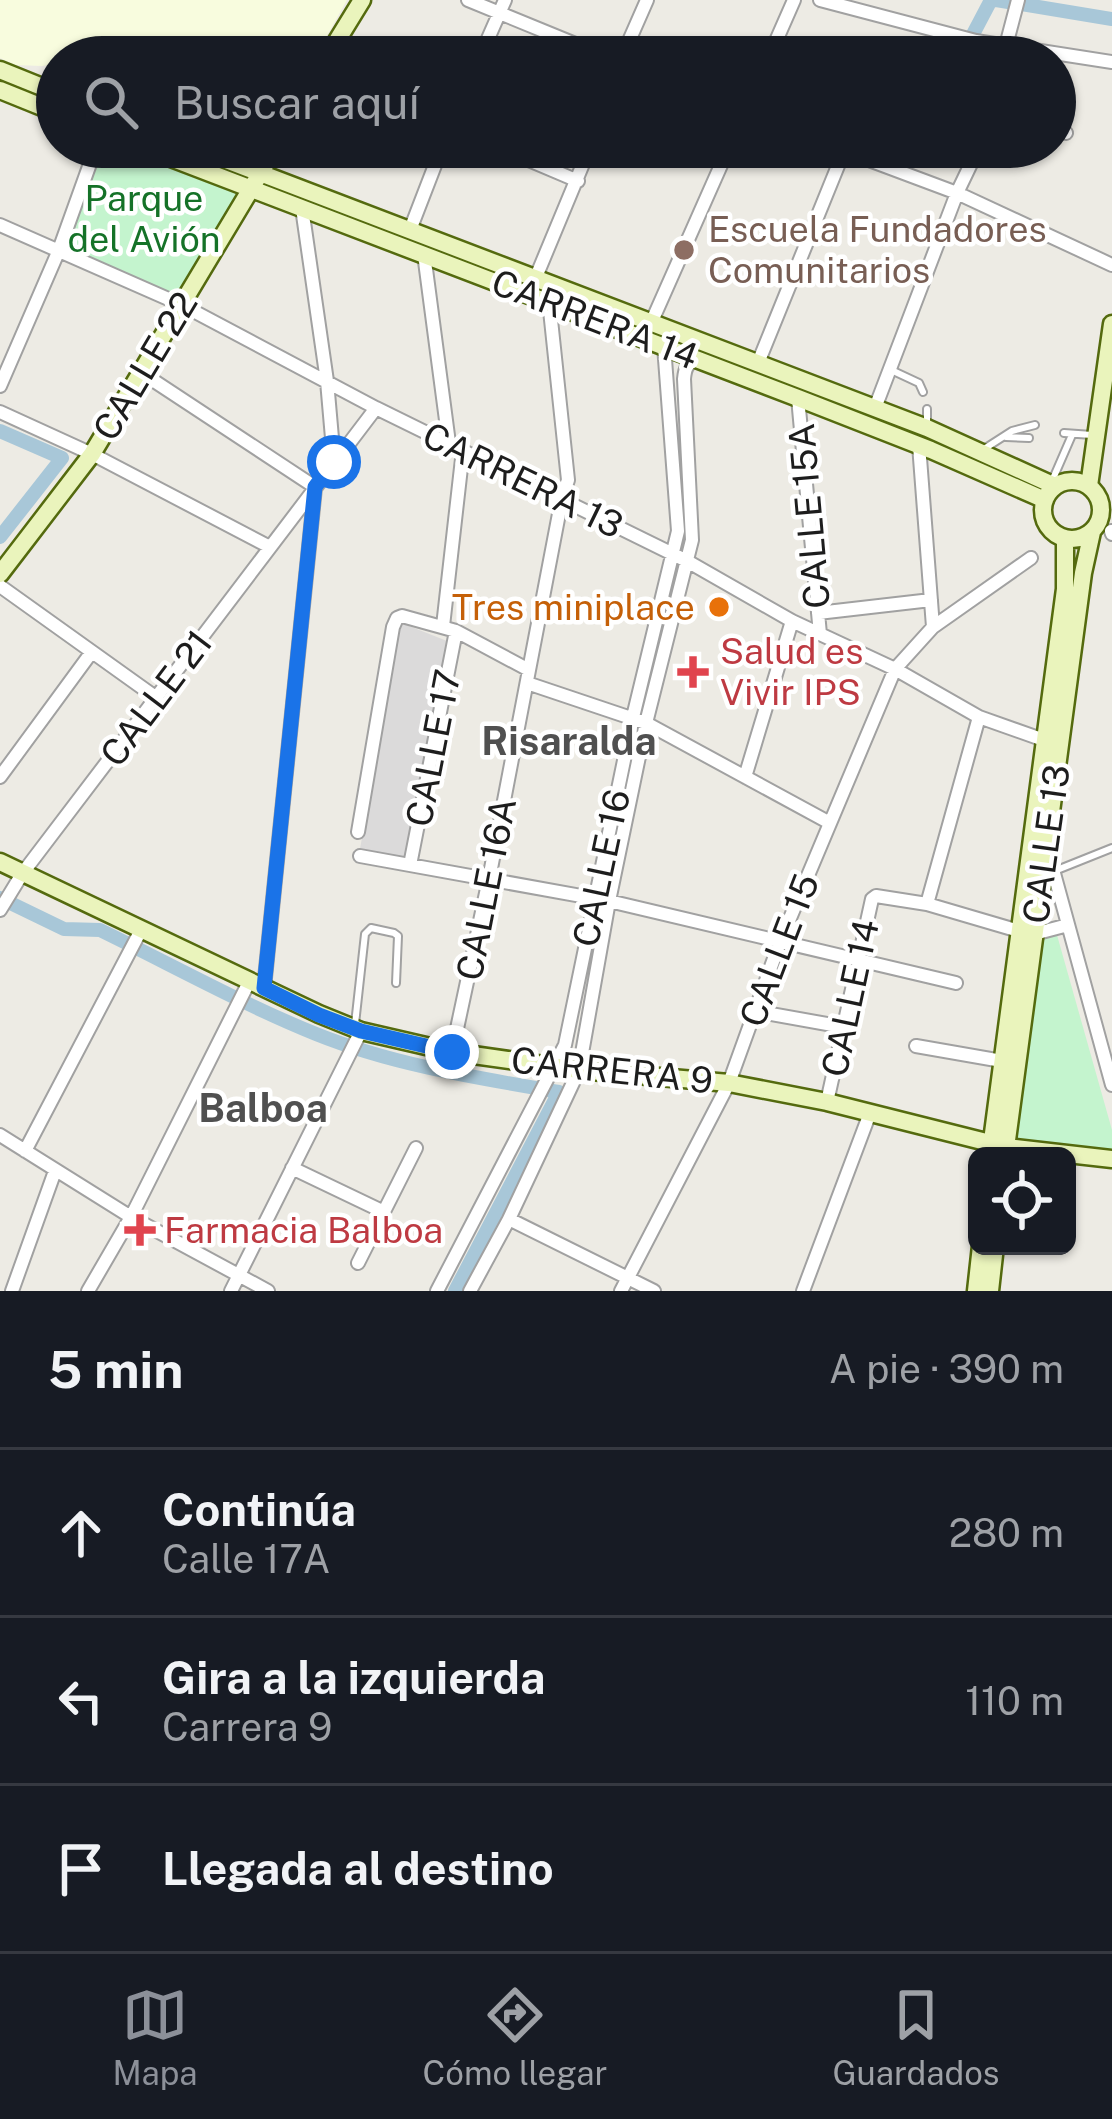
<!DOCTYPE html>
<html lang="es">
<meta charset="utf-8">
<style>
:root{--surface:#171b24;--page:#20242c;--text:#f1f3f6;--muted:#9ea1a6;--line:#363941;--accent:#8c9099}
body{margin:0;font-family:"Public Sans",sans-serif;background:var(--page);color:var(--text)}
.controls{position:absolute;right:36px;bottom:36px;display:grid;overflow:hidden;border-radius:18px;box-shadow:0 3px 9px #0004}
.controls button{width:108px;height:108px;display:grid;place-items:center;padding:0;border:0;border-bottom:3px solid var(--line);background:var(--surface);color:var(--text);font:60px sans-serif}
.stop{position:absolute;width:36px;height:36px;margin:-27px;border:9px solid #1a73e8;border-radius:50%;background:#fff}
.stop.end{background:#1a73e8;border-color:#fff;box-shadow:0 3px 12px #0008}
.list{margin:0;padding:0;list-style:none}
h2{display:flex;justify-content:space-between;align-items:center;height:156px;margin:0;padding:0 48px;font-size:51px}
h2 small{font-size:39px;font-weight:400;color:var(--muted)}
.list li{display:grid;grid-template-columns:78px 1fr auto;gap:36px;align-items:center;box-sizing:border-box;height:168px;padding:0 48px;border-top:3px solid var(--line)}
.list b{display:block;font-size:45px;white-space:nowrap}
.list p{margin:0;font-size:39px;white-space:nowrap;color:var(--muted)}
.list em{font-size:39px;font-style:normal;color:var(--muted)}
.icon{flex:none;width:66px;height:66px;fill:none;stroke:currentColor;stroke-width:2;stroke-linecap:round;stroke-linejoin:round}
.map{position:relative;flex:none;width:1112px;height:1291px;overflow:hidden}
.search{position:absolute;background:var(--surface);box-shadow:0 3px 9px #0004;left:36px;right:36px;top:36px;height:132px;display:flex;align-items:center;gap:30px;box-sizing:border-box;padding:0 42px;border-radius:66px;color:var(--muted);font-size:45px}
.sheet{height:660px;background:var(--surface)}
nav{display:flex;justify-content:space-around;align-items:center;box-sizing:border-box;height:168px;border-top:3px solid var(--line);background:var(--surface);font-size:33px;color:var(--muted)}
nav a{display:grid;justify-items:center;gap:6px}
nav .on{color:var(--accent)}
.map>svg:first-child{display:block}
.residential{fill:#dbdada}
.education{fill:#f8fcde}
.park{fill:#c4f4ce}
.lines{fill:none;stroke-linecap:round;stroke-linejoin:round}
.canal{stroke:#a8c7d8;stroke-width:14}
.lane-casing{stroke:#a1a1a1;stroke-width:10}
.street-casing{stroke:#a1a1a1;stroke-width:16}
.secondary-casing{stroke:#546a0e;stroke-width:21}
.lane{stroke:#fff;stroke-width:6}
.street{stroke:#fff;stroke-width:12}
.secondary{stroke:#eaf4bc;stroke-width:16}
.route{stroke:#1a73e8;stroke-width:15}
.education-dot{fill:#8d6e63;stroke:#fff;stroke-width:4.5}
.food-dot{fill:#e8710a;stroke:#fff;stroke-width:4.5}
.health-dot{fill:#e0444e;stroke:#fff;stroke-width:4.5}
.labels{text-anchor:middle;stroke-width:9;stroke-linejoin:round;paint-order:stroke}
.park-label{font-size:36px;fill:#157228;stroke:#fff}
.education-label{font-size:36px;fill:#785e54;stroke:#fff;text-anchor:start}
.street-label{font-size:36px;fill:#1d1d1d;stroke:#fff}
.food-label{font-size:36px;fill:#c56008;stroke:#fff;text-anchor:end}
.health-label{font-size:36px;fill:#be3a42;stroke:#fff;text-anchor:start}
.neighbourhood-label{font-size:39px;font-weight:bold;fill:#505050;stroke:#fff}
</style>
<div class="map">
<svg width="1112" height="1291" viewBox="0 0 1112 1291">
<rect width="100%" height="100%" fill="#edebe4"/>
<path class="residential" d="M 399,622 L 447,641 L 405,858 L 360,849 Z"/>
<path class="education" d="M 0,0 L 347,0 L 315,57 L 57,57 L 57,64 L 42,66 L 15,65 L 0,58 Z"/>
<path class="park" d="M 104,147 L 120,147 L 240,194 L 173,299 L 66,246 Z
M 1039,935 L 1057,935 L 1112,1130 L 1112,1154 L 1008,1141 Z"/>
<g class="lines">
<path class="canal" d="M 996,0 L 1112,19
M 961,57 L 991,0
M 905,162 L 913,147
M 0,431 L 62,458 L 0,537
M 0,898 L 64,929 L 100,930 C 170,964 244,1005 316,1034 C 393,1065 478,1078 559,1092 L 455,1291"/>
<g class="lane-casing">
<path id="lane" d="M 187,57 L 190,46 L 204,42 L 248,57
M 889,369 L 919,383 L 923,392
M 927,424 L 927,409
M 1064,433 L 1092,435
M 1006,437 L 1029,438
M 984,449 L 1012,431 L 1035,425
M 1052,481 L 1072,435
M 1057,870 L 1112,848
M 355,1024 L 365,934 L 371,928 L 394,933 L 398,936 L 396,983"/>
</g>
<g class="street-casing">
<path id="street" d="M 468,0 L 607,57
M 820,0 L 976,41 L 1112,62
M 480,57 L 505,0
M 622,57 L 647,0
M 769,57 L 794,0
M 1003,57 L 1018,0
M 1055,131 L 1066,133
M 498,147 L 578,181
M 834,147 L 957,193 L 1112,265
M 302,208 L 327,381 L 334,461
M 0,225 L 182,305 L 376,408 L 687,561 L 792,621 L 895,669 L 979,717 L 1044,740
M 410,230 L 442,147
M 424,254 L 449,443
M 536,277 L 590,147
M 652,321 L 729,147
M 758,363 L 844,151
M 142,373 L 315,487
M 0,386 L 59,250 L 96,147
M 798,398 L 820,634
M 875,408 L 957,193 L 979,147
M 0,412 L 92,454 L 268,546
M 919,445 L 933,627
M 1111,531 L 1112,534
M 0,586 L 158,699
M 818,613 L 931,600
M 443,626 L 463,450
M 527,683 L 646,723 L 830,823
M 0,777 L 91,653
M 745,777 L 792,621
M 358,832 L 393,627 L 397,618 L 402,616 L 456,631 L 529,670
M 1049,855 L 1112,1085
M 360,856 L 609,901 L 956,983
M 410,865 L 456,631
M 927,904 L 979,717
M 0,910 L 22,874 L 376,408
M 1034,934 L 1068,925
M 264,988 L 315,488
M 754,1011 L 844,1027
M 916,1046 L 1002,1061
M 452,1052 L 489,879 L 562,498 L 568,480 L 549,301
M 827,1102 L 872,899 L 876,896 L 927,904 L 1019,931
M 0,1135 L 131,1217 L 268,1291
M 25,1151 L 141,930
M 292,1168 L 384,1212
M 509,1219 L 654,1291
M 358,1263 L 416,1148
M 12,1291 L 55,1171
M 88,1291 L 131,1217 L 250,980
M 231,1291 L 361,1031
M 437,1291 L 565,1045 L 633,717 L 678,531 L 664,346
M 470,1291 L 509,1219 L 579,1070 L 609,901 L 646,723 L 692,540 L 684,379 C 685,368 687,363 698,359
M 621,1291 L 729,1083 L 780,942 L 895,669 L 933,627 L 1031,558
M 803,1291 L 870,1113"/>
</g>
<g class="secondary-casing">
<path id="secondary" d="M 327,57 L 362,0
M 0,70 L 57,93
M 0,90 L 57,113
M 142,147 L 798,398 L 931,450 L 1045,500
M 192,147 L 927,428 L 1055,486
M1043 510a29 29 0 1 1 58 0a29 29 0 1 1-58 0Z
M 1089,486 L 1112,324
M 0,574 L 92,454 L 276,147
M 0,862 L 319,1014 L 361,1031 L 452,1052 L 579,1070 L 729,1083 L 827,1102 L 1006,1147 L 1112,1159
M 1005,1155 L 1083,573 L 1092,532
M 990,1156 L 1065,589 L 1065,539
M 976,1291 L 981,1246
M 990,1291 L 995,1246"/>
</g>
<use href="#lane" class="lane"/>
<use href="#street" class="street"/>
<use href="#secondary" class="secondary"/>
</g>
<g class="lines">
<path class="route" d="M 334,462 L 315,487 L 264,988 L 319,1015 L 361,1031 L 452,1052"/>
</g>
<circle class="education-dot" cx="684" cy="250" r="12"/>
<circle class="food-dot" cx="719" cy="607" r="12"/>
<g class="health-dot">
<path d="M687 654h12v12h12v12h-12v12h-12v-12h-12v-12h12z"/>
<path d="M134 1212h12v12h12v12h-12v12h-12v-12h-12v-12h12z"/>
</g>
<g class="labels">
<g class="park-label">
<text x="144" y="211">Parque<tspan x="144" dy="41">del Avión</tspan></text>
</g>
<g class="education-label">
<text x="708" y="242">Escuela Fundadores<tspan x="708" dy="41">Comunitarios</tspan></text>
</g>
<g class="street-label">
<text transform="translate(595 319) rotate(21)" y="13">CARRERA 14</text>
<text transform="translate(145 366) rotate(-59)" y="13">CALLE 22</text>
<text transform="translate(523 480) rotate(26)" y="13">CARRERA 13</text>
<text transform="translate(809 516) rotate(-95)" y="13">CALLE 15A</text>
<text transform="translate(156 698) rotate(-53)" y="13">CALLE 21</text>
<text transform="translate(433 748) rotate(-79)" y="13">CALLE 17</text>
<text transform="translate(1046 844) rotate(-82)" y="13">CALLE 13</text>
<text transform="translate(601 868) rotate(-78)" y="13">CALLE 16</text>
<text transform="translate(486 889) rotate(-79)" y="13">CALLE 16A</text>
<text transform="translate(779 950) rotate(-69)" y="13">CALLE 15</text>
<text transform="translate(850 998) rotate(-78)" y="13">CALLE 14</text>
<text transform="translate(612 1070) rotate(6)" y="13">CARRERA 9</text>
</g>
<g class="food-label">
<text x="695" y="620">Tres miniplace</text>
</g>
<g class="health-label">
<text x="720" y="664">Salud es<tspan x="720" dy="41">Vivir IPS</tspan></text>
<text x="164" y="1243">Farmacia Balboa</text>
</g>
<g class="neighbourhood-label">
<text x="569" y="755">Risaralda</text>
<text x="263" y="1122">Balboa</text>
</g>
</g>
</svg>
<div class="controls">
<button><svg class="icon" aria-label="locate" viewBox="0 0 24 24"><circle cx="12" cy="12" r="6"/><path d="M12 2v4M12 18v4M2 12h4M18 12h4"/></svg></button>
</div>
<div class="stop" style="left:334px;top:462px"></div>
<div class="stop end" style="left:452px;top:1052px"></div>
<div class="search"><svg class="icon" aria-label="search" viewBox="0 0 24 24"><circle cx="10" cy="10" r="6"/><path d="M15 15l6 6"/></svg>Buscar aquí</div>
</div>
<section class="sheet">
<h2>5 min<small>A pie · 390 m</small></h2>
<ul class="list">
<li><svg class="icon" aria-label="ahead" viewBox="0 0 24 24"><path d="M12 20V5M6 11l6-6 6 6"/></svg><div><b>Continúa</b><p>Calle 17A</p></div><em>280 m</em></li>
<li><svg class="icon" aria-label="left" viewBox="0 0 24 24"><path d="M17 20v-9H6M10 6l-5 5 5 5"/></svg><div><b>Gira a la izquierda</b><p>Carrera 9</p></div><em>110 m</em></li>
<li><svg class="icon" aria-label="arrive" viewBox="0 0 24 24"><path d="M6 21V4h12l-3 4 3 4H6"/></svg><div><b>Llegada al destino</b></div></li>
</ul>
</section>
<nav>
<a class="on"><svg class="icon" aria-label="map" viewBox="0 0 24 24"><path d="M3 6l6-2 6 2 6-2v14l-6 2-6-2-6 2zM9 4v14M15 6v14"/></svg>Mapa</a>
<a><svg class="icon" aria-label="directions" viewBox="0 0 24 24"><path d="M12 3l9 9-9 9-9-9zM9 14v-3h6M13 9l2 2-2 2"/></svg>Cómo llegar</a>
<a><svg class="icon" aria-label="saved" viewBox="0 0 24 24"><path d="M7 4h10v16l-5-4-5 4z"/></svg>Guardados</a>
</nav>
